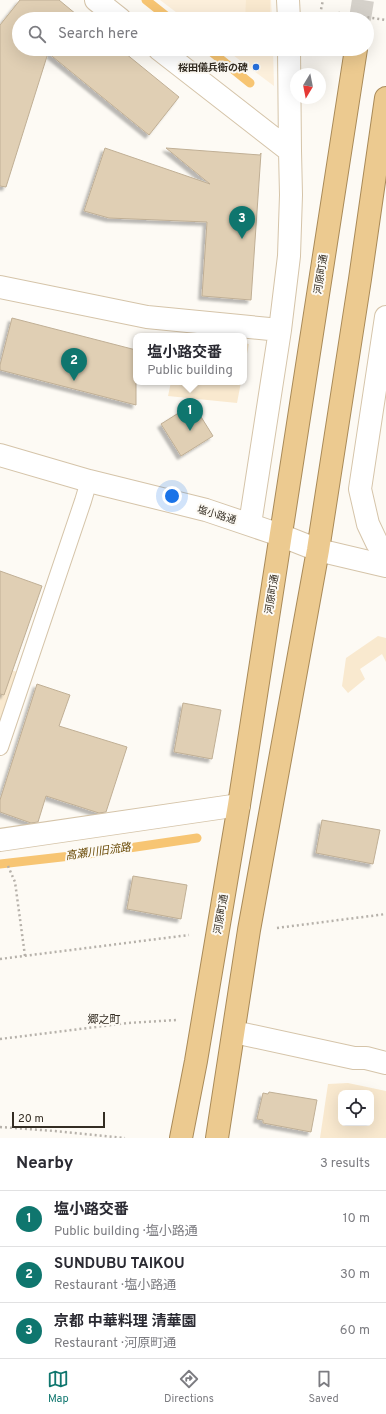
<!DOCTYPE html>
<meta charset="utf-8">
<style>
:root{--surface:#fff;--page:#f2f2f3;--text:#2b2b33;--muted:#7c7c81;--line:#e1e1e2;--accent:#0f766e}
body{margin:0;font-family:Overpass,"Noto Sans JP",sans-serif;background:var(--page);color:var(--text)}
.controls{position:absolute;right:12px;bottom:12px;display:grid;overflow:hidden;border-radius:8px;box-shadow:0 4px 16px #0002}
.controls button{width:36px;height:36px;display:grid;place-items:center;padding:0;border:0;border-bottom:1px solid var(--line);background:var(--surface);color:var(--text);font:20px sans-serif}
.compass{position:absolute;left:290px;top:68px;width:36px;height:36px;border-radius:50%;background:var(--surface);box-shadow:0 4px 16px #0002;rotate:190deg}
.scale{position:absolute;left:12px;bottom:10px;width:93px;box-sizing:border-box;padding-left:4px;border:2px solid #342d23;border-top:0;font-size:11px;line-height:14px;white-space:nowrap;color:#342d23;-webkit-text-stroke:3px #fdfaf4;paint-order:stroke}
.you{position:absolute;left:172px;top:496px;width:14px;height:14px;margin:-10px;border:3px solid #fff;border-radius:50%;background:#1a73e8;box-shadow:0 0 0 6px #1a73e833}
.badge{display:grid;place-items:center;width:26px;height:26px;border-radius:50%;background:var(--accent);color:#fff;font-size:13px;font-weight:700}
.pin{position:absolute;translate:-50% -33px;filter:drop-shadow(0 1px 2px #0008)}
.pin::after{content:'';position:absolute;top:21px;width:14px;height:12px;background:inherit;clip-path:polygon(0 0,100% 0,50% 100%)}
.popup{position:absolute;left:133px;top:333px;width:114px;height:52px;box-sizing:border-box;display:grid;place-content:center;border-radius:8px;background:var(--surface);filter:drop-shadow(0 1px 3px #0005);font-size:13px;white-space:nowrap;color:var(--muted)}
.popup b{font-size:15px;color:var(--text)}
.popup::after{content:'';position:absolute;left:50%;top:100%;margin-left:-8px;border:8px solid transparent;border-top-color:var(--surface)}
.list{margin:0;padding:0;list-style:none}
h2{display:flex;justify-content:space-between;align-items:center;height:52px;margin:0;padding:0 16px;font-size:17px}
h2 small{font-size:13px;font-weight:400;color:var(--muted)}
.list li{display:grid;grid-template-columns:26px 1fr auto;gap:12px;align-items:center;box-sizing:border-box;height:56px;padding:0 16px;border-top:1px solid var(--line)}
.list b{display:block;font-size:15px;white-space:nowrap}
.list p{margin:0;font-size:13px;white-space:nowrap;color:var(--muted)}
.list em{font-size:13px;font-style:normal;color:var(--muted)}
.icon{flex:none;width:22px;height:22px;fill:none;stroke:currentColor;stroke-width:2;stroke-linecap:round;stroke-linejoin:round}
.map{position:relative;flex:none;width:386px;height:1138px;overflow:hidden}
.search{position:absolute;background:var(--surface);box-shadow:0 4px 16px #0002;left:12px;right:12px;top:12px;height:44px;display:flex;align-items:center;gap:10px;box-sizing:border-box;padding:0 14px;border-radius:22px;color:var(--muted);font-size:15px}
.sheet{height:220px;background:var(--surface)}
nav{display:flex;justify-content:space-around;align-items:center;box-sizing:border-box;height:56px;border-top:1px solid var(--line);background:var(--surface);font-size:11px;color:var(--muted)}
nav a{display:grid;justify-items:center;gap:2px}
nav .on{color:var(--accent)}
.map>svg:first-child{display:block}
.built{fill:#fcefdb}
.green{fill:#f9e9cf;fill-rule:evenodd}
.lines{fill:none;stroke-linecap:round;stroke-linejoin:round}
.stream{stroke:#f7c573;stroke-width:9}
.building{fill:#e0cfb4;stroke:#c0af95;filter:url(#shadow)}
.trunk-tunnel{stroke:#d5d1ca;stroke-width:22;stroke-dasharray:22 11;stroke-linecap:butt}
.service-casing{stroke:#d5c4a9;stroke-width:18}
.minor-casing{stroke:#d5c4a9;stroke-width:24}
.tertiary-casing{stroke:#d5c4a9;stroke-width:24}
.trunk-casing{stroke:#a98a58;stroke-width:24}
.path{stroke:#b6b1aa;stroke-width:2.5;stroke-dasharray:2 3;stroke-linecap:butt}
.service{stroke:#fff;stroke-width:16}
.minor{stroke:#fff;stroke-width:22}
.tertiary{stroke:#fff;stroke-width:22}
.trunk{stroke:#ecca90;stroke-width:22}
.poi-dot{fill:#2870dc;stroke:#fdfaf4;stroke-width:1.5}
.labels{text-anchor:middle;stroke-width:4;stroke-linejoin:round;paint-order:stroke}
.poi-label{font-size:10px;font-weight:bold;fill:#342d23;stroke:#fdfaf4;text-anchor:end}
.street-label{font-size:10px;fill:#342d23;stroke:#fdfaf4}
.water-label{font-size:11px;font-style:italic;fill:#6a4a06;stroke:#fdfaf4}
.neighbourhood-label{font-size:11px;fill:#342d23;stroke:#fdfaf4}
</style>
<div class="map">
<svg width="386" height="1138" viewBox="0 0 386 1138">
<defs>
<filter id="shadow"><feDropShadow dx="-3.5" dy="3.5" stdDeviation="1" flood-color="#0004"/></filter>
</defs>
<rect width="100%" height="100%" fill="#fdfaf4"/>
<path class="built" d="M 160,0 L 271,0 L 272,19 L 185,19 Z
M 225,49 L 273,49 L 274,86 Z"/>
<path class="green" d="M 246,0 L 270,0 L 270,19 L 245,19 Z
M 244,343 L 249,344 L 244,369 Z
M 171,382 L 241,382 L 237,403 L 168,396 Z
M 378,636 L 386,638 L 386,662 L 382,654 L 360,669 L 365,679 L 348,693 L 342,686 L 346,658 Z
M 0,666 L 17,672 L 0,720 Z
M 348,1083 L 386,1091 L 386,1138 L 320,1138 L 328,1084 ZM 341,1093 L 371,1093 L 371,1123 L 341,1123 Z"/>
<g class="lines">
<path class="stream" d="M 146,0 L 170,19
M 208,49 L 250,83
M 0,864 L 88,854 L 197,838"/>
</g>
<path class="building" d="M 20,0 L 59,0 L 82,19 L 19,19 L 19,49 L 120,49 L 179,97 L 149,135 L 48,53 L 6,187 L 0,186 L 0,25 Z
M 105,148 L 210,184 L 166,148 L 260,155 L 261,153 L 251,300 L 202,296 L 207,222 L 109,218 L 84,211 Z
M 12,318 L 136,350 L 136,405 L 0,370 L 0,365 Z
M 193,404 L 213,436 L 181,456 L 161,424 Z
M 0,571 L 42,586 L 4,695 L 0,694 Z
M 37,684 L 70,695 L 59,726 L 127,747 L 106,812 L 99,813 L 46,796 L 38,822 L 31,823 L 0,812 L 0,800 Z
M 183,703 L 221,710 L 212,759 L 174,752 Z
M 322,820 L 380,830 L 373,864 L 316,853 Z
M 133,876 L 187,885 L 181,919 L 127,909 Z
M 269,1092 L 317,1100 L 311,1132 L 263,1123 L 263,1120 L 257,1119 L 263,1093 L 268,1094 Z"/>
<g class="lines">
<path class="trunk-tunnel" d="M 360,19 L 363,0"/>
<g class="service-casing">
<path id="service" d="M 0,747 L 83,501 L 89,481"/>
</g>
<g class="minor-casing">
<path id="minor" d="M 96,0 L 120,19
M 288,0 L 289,19
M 159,49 L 290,151
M 0,287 L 147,317 L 280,330
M 386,317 L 360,489 L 368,524 L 377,543 L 386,556
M 250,524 L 280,330 L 289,256 L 291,195 L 290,151 L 289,49
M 0,840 L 239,805
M 234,1032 L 354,1058 L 366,1058 L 386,1063"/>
</g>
<g class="tertiary-casing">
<path id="tertiary" d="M 0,455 L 89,481 L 206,510 L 280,535 L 318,550 L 386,566"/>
</g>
<g class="trunk-casing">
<path id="trunk" d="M 181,1138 L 196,1061 L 239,805 L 356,49
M 217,1138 L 249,930 L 318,550 L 360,279 L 386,98"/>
</g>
<path class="path" d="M 319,19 L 323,0
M 337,19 L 339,13 L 386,20
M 8,866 L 15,882 L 25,956
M 277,928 L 386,914
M 0,959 L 189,935
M 0,1039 L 128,1023 L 176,1020
M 0,1127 L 55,1131 L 125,1138"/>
<use href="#service" class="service"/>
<use href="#minor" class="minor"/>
<use href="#tertiary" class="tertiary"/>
<use href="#trunk" class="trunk"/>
</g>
<circle class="poi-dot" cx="256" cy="67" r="4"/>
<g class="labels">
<g class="poi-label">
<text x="248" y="71">桜田儀兵衛の碑</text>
</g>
<g class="street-label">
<text transform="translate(320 274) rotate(-81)" y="4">河原町通</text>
<text transform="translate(217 514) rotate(17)" y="4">塩小路通</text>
<text transform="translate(271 594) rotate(-81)" y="4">河原町通</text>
<text transform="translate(220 914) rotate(-80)" y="4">河原町通</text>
</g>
<g class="water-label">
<text transform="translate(98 851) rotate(-8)" y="4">高瀬川旧流路</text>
</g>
<g class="neighbourhood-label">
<text x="104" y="1023">郷之町</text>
</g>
</g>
</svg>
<div class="controls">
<button><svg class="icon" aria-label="locate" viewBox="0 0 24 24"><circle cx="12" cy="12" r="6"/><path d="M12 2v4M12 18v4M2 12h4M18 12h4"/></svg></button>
</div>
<svg class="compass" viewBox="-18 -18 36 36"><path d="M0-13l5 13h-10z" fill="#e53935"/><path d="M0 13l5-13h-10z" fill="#7c7c81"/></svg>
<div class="scale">20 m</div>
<div class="you"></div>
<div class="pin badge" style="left:190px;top:431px">1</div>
<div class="popup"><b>塩小路交番</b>Public building</div>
<div class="pin badge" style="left:74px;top:381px">2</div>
<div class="pin badge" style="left:242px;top:239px">3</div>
<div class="search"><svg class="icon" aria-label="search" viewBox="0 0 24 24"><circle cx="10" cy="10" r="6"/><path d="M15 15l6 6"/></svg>Search here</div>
</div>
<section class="sheet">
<h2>Nearby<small>3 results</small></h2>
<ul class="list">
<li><span class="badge">1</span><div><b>塩小路交番</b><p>Public building · 塩小路通</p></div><em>10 m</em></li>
<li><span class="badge">2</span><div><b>SUNDUBU TAIKOU</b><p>Restaurant · 塩小路通</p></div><em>30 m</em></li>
<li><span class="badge">3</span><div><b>京都 中華料理 清華園</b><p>Restaurant · 河原町通</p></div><em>60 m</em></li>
</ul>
</section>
<nav>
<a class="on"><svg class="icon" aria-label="map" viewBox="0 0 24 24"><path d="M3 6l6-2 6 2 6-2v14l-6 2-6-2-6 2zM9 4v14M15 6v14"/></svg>Map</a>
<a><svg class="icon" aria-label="directions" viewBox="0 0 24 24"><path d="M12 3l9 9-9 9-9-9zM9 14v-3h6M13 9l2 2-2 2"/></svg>Directions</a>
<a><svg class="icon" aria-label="saved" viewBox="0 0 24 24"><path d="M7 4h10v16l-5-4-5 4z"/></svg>Saved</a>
</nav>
